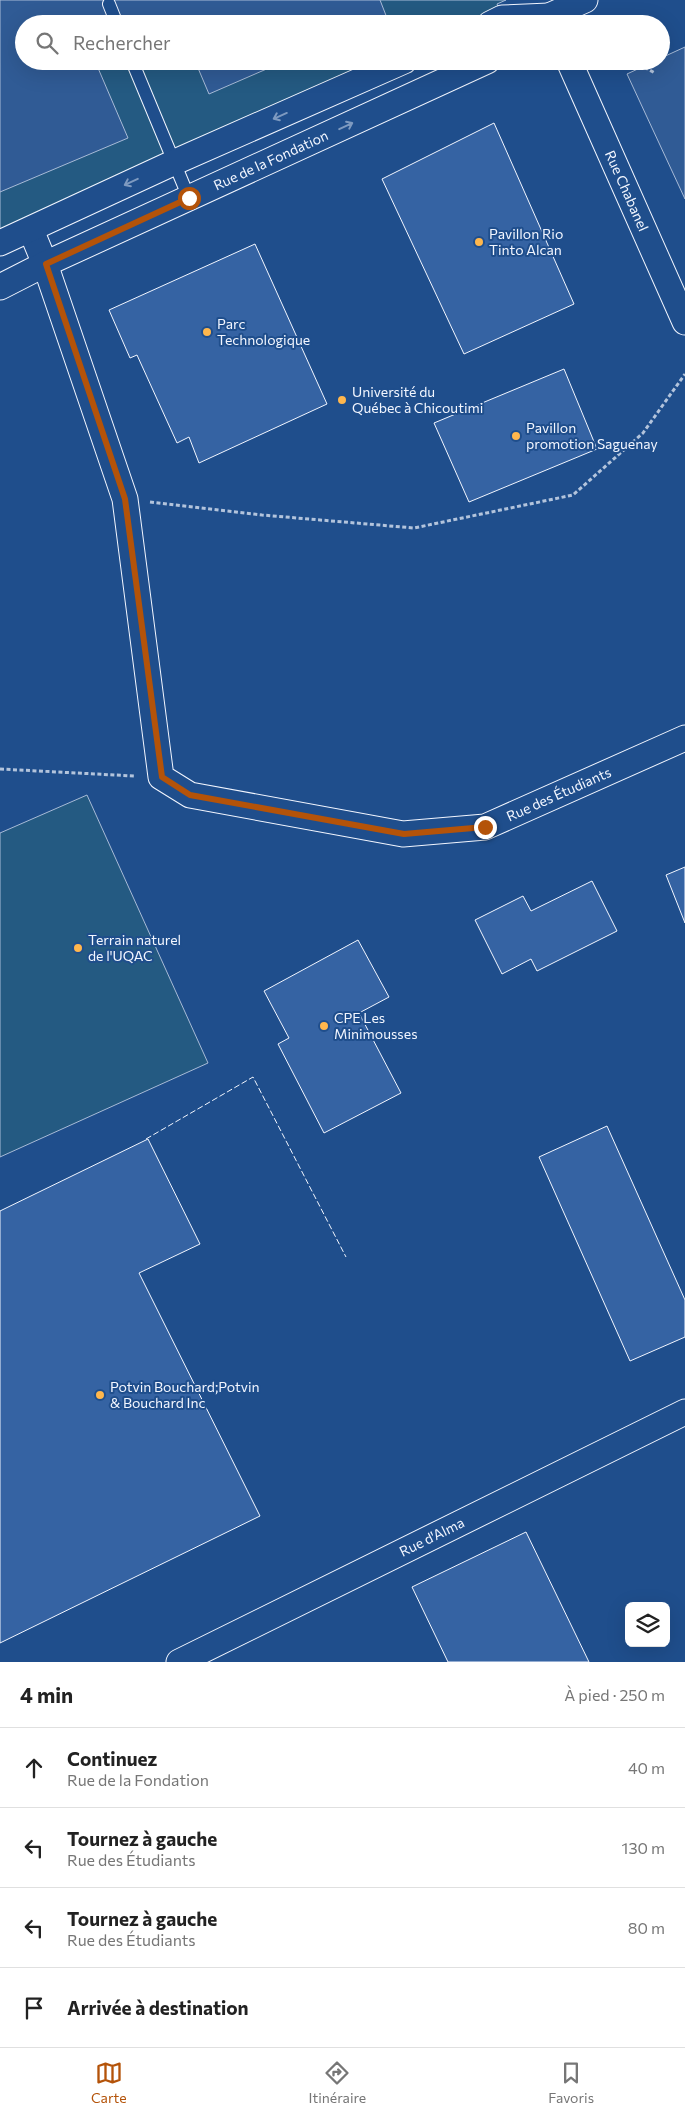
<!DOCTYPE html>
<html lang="fr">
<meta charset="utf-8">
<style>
:root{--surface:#fff;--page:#f2f2f2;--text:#222;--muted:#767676;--line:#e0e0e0;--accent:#b45309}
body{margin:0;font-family:Commissioner,sans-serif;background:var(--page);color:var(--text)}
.controls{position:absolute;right:15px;bottom:15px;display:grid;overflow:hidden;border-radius:8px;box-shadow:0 5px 20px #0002}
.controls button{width:45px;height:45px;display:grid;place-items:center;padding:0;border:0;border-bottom:1px solid var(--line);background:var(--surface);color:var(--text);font:25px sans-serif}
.stop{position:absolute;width:15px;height:15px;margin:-11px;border:4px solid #b45309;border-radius:50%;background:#fff}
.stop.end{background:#b45309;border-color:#fff;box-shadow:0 1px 5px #0008}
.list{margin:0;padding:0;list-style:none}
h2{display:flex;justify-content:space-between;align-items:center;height:65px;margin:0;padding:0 20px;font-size:21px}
h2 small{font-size:16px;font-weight:400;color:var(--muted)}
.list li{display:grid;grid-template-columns:32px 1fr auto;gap:15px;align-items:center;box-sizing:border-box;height:80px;padding:0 20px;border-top:1px solid var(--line)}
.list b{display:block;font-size:19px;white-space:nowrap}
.list p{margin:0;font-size:16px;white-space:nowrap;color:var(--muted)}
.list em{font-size:16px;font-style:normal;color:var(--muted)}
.icon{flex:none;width:28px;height:28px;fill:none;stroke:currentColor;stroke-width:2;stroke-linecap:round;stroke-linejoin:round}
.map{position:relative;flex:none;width:685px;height:1662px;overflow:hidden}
.search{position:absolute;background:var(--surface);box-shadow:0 5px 20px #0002;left:15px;right:15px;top:15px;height:55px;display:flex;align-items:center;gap:12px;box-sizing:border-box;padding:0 18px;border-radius:28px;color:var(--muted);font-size:19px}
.sheet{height:385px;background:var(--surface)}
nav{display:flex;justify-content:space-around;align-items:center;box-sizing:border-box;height:70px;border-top:1px solid var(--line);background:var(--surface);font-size:14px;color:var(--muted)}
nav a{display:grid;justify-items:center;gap:2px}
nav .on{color:var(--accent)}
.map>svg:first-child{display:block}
.green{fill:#245a82;stroke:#a8bbd7}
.parking{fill:#305b95;stroke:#a8bbd7}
.building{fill:#3563a3;stroke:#f2f6ff}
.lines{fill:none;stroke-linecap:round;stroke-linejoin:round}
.service-casing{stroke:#f2f6ff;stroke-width:14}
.minor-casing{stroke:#f2f6ff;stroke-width:27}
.path{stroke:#b3c4dc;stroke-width:3;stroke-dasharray:4 2.5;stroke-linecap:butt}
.service{stroke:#1f4e8c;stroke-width:12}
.minor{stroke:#1f4e8c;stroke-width:25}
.fence{stroke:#f2f6ff;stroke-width:1;stroke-dasharray:6 2.5;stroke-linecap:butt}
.oneway{stroke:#7e9ac0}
.route{stroke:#b45309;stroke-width:6}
.poi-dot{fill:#ffb74d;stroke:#1f4e8c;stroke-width:2}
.labels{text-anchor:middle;stroke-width:4;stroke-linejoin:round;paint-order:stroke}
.street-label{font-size:14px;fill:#f2f6ff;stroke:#1f4e8c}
.poi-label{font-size:14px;fill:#f2f6ff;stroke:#1f4e8c;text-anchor:start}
</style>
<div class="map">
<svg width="685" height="1662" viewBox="0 0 685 1662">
<rect width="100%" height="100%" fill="#1f4e8c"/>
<path class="green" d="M 0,0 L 506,0 L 497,4 L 502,18 L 490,24 L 24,24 L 24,61 L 407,61 L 0,243 Z
M 87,795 L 208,1063 L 0,1157 L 0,833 Z"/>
<path class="parking" d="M 0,0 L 380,0 L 387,18 L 373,24 L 179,24 L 176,18 L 162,24 L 24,24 L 24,61 L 95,61 L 128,138 L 0,192 Z
M 685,47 L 685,199 L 627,74 L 655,61 L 661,61 L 661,58 Z
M 195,61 L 285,61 L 209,94 Z"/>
<path class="building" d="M 494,123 L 574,304 L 464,354 L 382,179 Z
M 255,244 L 327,404 L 199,463 L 189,437 L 177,443 L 137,355 L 130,358 L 109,310 Z
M 564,369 L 597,449 L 469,502 L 434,423 Z
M 685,867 L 685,923 L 666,875 Z
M 592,881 L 617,931 L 537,971 L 531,959 L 502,974 L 475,920 L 523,896 L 531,911 Z
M 358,940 L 389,997 L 359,1013 L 401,1093 L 324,1133 L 278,1044 L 289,1038 L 264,991 Z
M 607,1126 L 685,1300 L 685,1337 L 630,1361 L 539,1157 Z
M 148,1139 L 200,1244 L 139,1273 L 260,1516 L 0,1643 L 0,1211 Z
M 526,1532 L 589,1662 L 448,1662 L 412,1587 Z"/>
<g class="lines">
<g class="service-casing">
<path id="service" d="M 109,4 L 117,24
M 132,61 L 189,198"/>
</g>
<g class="minor-casing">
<g id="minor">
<path d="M 490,24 L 502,18 L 549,16"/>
<path d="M 538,24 L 549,16 L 585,0"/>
<path id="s1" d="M 569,61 L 685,322"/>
<path id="s2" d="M 31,230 L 45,264 L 125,499 L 161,777 L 190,795 L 403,834 L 485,827 L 685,738"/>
<path d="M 0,243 L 175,162 L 404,61"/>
<path id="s3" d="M 0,287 L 45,264 L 487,61"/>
<path id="s4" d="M 179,1662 L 685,1412"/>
</g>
</g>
<path class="path" d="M 633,61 L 655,73
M 150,502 L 262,515 L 414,528 L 573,495 L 643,433 L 685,374
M 0,769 L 134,776"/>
<use href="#service" class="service"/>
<use href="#minor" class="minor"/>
<path class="fence" d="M 146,1139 L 253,1077 L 346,1257"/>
</g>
<defs><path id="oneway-shaft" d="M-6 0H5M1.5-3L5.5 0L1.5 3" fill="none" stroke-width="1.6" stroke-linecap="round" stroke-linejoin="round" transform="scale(1.25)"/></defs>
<g class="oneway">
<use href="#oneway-shaft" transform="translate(280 116) rotate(156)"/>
<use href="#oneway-shaft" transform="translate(346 126) rotate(-25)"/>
<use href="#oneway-shaft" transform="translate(131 182) rotate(155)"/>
</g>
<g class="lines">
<path class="route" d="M 189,198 L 46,264 L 125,499 L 162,777 L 190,795 L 404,834 L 485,827"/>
</g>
<g class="poi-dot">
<circle cx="479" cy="242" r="5"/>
<circle cx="207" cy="332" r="5"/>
<circle cx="342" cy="400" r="5"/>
<circle cx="516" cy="436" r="5"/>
<circle cx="78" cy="948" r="5"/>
<circle cx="324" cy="1026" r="5"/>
<circle cx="100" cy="1395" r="5"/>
</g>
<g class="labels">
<g class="street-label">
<text dy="5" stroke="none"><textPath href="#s3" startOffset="299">Rue de la Fondation</textPath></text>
<text dy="5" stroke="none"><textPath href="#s1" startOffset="142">Rue Chabanel</textPath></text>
<text dy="5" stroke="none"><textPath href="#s2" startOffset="979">Rue des Étudiants</textPath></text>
<text dy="5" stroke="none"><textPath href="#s4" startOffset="282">Rue d'Alma</textPath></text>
</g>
<g class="poi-label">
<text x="489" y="239">Pavillon Rio<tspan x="489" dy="16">Tinto Alcan</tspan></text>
<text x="217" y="329">Parc<tspan x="217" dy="16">Technologique</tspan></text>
<text x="352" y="397">Université du<tspan x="352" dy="16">Québec à Chicoutimi</tspan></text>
<text x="526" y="433">Pavillon<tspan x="526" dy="16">promotion Saguenay</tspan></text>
<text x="88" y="945">Terrain naturel<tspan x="88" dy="16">de l'UQAC</tspan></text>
<text x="334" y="1023">CPE Les<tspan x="334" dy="16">Minimousses</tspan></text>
<text x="110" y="1392">Potvin Bouchard;Potvin<tspan x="110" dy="16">&amp; Bouchard Inc</tspan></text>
</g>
</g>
</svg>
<div class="controls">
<button><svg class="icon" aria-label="layers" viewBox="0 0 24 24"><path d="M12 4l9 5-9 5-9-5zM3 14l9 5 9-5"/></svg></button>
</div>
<div class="stop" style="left:189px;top:198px"></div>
<div class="stop end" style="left:485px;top:827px"></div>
<div class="search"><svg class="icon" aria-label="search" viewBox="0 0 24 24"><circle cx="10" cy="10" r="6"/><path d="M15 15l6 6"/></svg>Rechercher</div>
</div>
<section class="sheet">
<h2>4 min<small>À pied · 250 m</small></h2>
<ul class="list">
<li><svg class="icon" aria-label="ahead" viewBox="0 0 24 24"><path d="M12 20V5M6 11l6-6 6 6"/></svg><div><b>Continuez</b><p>Rue de la Fondation</p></div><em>40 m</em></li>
<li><svg class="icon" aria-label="left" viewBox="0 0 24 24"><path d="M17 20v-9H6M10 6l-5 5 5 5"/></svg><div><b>Tournez à gauche</b><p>Rue des Étudiants</p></div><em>130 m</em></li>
<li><svg class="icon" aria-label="left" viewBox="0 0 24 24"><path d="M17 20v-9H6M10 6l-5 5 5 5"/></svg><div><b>Tournez à gauche</b><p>Rue des Étudiants</p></div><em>80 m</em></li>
<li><svg class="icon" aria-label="arrive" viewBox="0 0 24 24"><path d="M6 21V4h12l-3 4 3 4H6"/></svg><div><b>Arrivée à destination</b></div></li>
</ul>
</section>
<nav>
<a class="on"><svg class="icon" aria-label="map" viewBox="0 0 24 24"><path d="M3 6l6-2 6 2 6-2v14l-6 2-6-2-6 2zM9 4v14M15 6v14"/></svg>Carte</a>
<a><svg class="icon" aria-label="directions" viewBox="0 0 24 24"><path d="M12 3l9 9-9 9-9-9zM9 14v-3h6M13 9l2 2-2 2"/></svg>Itinéraire</a>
<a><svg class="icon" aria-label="saved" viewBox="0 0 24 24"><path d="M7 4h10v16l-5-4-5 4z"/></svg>Favoris</a>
</nav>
